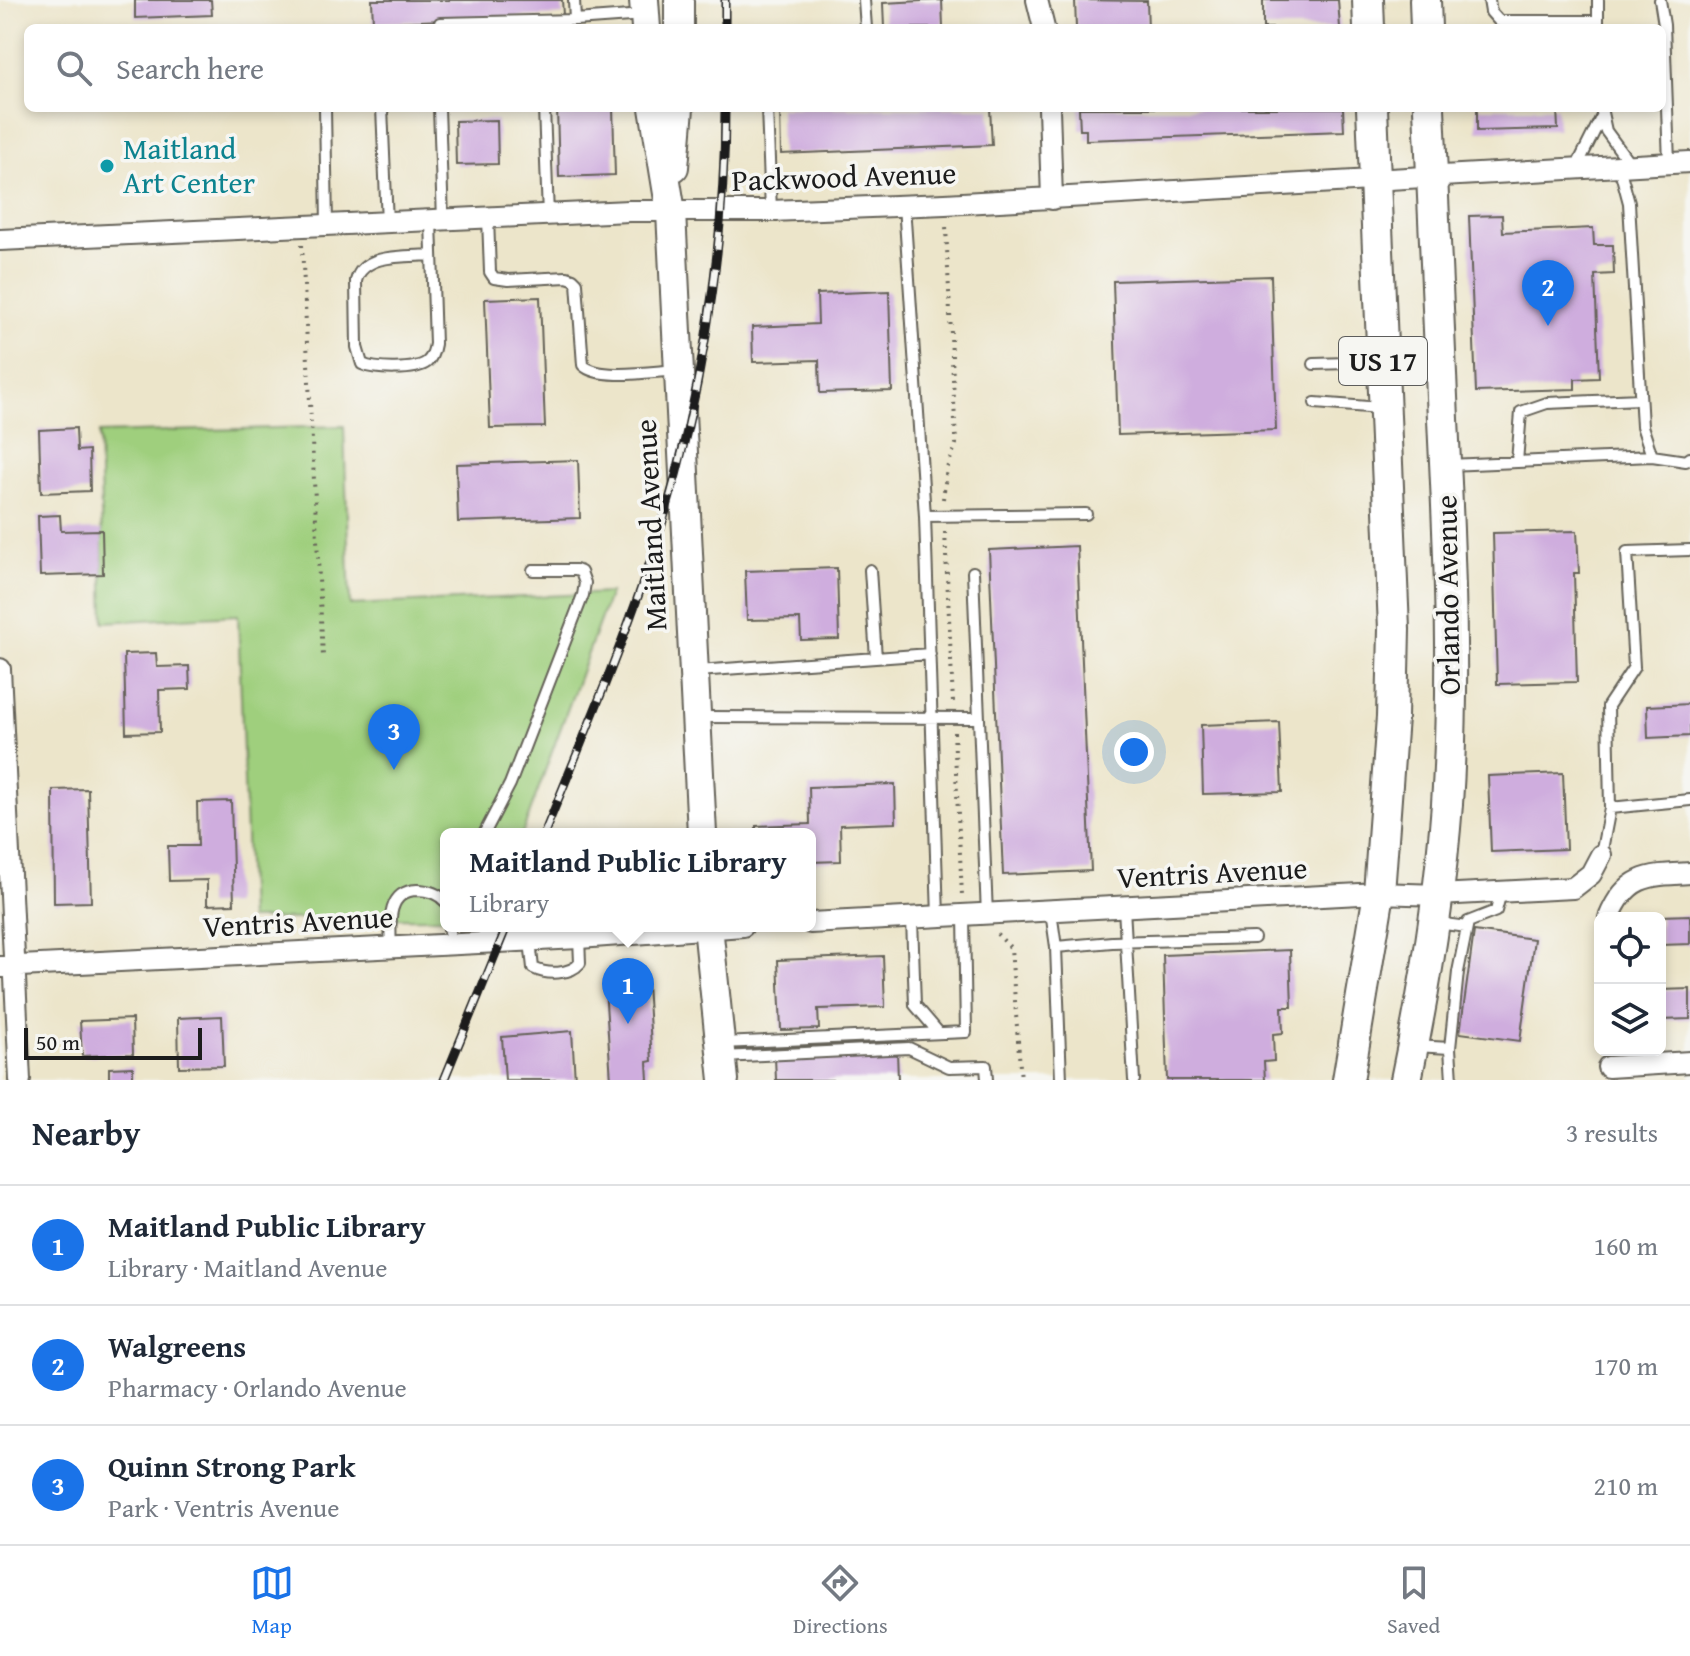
<!DOCTYPE html>
<meta charset="utf-8">
<style>
:root{--surface:#fff;--page:#f6f6f7;--text:#1f2937;--muted:#747a83;--line:#e0e1e3;--accent:#1a73e8}
body{margin:0;font-family:"Gentium Book Plus",serif;background:var(--page);color:var(--text)}
.controls{position:absolute;right:24px;bottom:24px;display:grid;overflow:hidden;border-radius:12px;box-shadow:0 4px 12px #0003}
.controls button{width:72px;height:72px;display:grid;place-items:center;padding:0;border:0;border-bottom:2px solid var(--line);background:var(--surface);color:var(--text);font:40px sans-serif}
.scale{position:absolute;left:24px;bottom:20px;width:178px;box-sizing:border-box;padding-left:8px;border:4px solid #1c1c1c;border-top:0;font-size:22px;line-height:28px;white-space:nowrap;color:#1c1c1c;-webkit-text-stroke:6px #f6f6f2;paint-order:stroke}
.you{position:absolute;left:1134px;top:752px;width:28px;height:28px;margin:-20px;border:6px solid #fff;border-radius:50%;background:#1a73e8;box-shadow:0 0 0 12px #1a73e833}
.badge{display:grid;place-items:center;width:52px;height:52px;border-radius:50%;background:var(--accent);color:#fff;font-size:26px;font-weight:700}
.pin{position:absolute;translate:-50% -66px;filter:drop-shadow(0 2px 4px #0008)}
.pin::after{content:'';position:absolute;top:42px;width:28px;height:24px;background:inherit;clip-path:polygon(0 0,100% 0,50% 100%)}
.popup{position:absolute;left:440px;top:828px;width:376px;height:104px;box-sizing:border-box;display:grid;place-content:center;border-radius:12px;background:var(--surface);filter:drop-shadow(0 2px 6px #0005);font-size:26px;white-space:nowrap;color:var(--muted)}
.popup b{font-size:30px;color:var(--text)}
.popup::after{content:'';position:absolute;left:50%;top:100%;margin-left:-16px;border:16px solid transparent;border-top-color:var(--surface)}
.list{margin:0;padding:0;list-style:none}
h2{display:flex;justify-content:space-between;align-items:center;height:104px;margin:0;padding:0 32px;font-size:34px}
h2 small{font-size:26px;font-weight:400;color:var(--muted)}
.list li{display:grid;grid-template-columns:52px 1fr auto;gap:24px;align-items:center;box-sizing:border-box;height:120px;padding:0 32px;border-top:2px solid var(--line)}
.list b{display:block;font-size:30px;white-space:nowrap}
.list p{margin:0;font-size:26px;white-space:nowrap;color:var(--muted)}
.list em{font-size:26px;font-style:normal;color:var(--muted)}
.icon{flex:none;width:44px;height:44px;fill:none;stroke:currentColor;stroke-width:2;stroke-linecap:round;stroke-linejoin:round}
.map{position:relative;flex:none;width:1690px;height:1080px;overflow:hidden}
.search{position:absolute;background:var(--surface);box-shadow:0 4px 12px #0003;left:24px;right:24px;top:24px;height:88px;display:flex;align-items:center;gap:20px;box-sizing:border-box;padding:0 28px;border-radius:12px;color:var(--muted);font-size:30px}
.sheet{height:464px;background:var(--surface)}
nav{display:flex;justify-content:space-around;align-items:center;box-sizing:border-box;height:112px;border-top:2px solid var(--line);background:var(--surface);font-size:22px;color:var(--muted)}
nav a{display:grid;justify-items:center;gap:4px}
nav .on{color:var(--accent)}
.map>svg:first-child{display:block}
.green{fill:#9fcf7d;stroke:#5e764c;stroke-width:2}
.building{fill:#cfadde}
.lines{fill:none;stroke-linecap:round;stroke-linejoin:round}
.lane-casing{stroke:#656259;stroke-width:14}
.street-casing{stroke:#656259;stroke-width:24}
.secondary-casing{stroke:#656259;stroke-width:32}
.primary-casing{stroke:#656259;stroke-width:34}
.path{stroke:#656259;stroke-width:4;stroke-dasharray:2 6;stroke-linecap:butt}
.lane{stroke:#fff;stroke-width:10}
.street{stroke:#fff;stroke-width:20}
.secondary{stroke:#fff;stroke-width:28}
.primary{stroke:#fff;stroke-width:30}
.rail-casing{stroke:#1c1c1c;stroke-width:9}
.rail{stroke:#f6f6f2;stroke-width:6;stroke-dasharray:18;stroke-linecap:butt}
.culture-dot{fill:#0f9aa8;stroke:#f6f6f2;stroke-width:3}
.labels{text-anchor:middle;stroke-width:7;stroke-linejoin:round;paint-order:stroke}
.shield{fill:#f6f6f2;stroke:#5d5d5c;stroke-width:2}
.shield-label{font-size:28px;font-weight:bold;fill:#1c1c1c}
.culture-label{font-size:30px;fill:#0d838f;stroke:#f6f6f2;text-anchor:start}
.street-label{font-size:30px;fill:#1c1c1c;stroke:#f6f6f2}
</style>
<div class="map">
<svg width="1690" height="1080" viewBox="0 0 1690 1080">
<rect width="100%" height="100%" fill="#f6f6f2"/>
<filter id="ink" filterUnits="userSpaceOnUse"><feTurbulence type="fractalNoise" baseFrequency=".0125" numOctaves="2"/><feDisplacementMap in="SourceGraphic" scale="16" xChannelSelector="R" yChannelSelector="G"/><feConvolveMatrix kernelMatrix="1 2 1 2 8 2 1 2 1" color-interpolation-filters="sRGB"/></filter>
<filter id="wash" filterUnits="userSpaceOnUse"><feTurbulence type="fractalNoise" baseFrequency=".006" numOctaves="4" result="noise"/><feDisplacementMap in="SourceGraphic" scale="32" xChannelSelector="R" yChannelSelector="G"/><feGaussianBlur stdDeviation="1.8" result="paint"/><feColorMatrix in="noise" values="0 0 0 0 0 0 0 0 0 0 0 0 0 0 0 0 0 1.4 0 .05"/><feComposite in="paint" operator="in"/></filter>
<g filter="url(#wash)">
<rect width="100%" height="100%" fill="#ece5ca"/>
<path class="green" d="M 344,426 L 350,605 L 610,593 L 522,834 L 446,834 L 446,918 L 249,919 L 238,615 L 104,622 L 99,433 Z"/>
<g id="blocks">
<path class="building" d="M 135,0 L 211,0 L 212,15 L 135,18 Z
M 372,0 L 562,0 L 563,15 L 373,23 Z
M 942,0 L 943,28 L 884,28 L 883,3 Z
M 1075,0 L 1147,1 L 1148,28 L 1076,28 Z
M 1263,0 L 1338,0 L 1340,28 L 1263,28 Z
M 557,108 L 613,108 L 615,175 L 559,177 Z
M 780,108 L 990,108 L 992,145 L 781,154 Z
M 1079,108 L 1343,108 L 1344,131 L 1086,140 L 1086,130 L 1080,130 Z
M 1477,108 L 1557,108 L 1558,129 L 1477,131 Z
M 497,120 L 498,164 L 456,165 L 455,121 Z
M 1502,215 L 1503,232 L 1593,228 L 1594,245 L 1613,245 L 1614,274 L 1595,275 L 1599,378 L 1575,379 L 1575,389 L 1476,392 L 1469,216 Z
M 1271,276 L 1276,430 L 1118,435 L 1113,281 Z
M 889,291 L 892,391 L 820,393 L 819,360 L 753,362 L 752,327 L 818,324 L 817,294 Z
M 540,297 L 545,427 L 490,428 L 485,299 Z
M 76,428 L 77,451 L 89,450 L 90,491 L 41,493 L 39,430 Z
M 578,460 L 580,518 L 458,522 L 456,464 Z
M 60,515 L 61,531 L 102,530 L 103,574 L 40,576 L 38,516 Z
M 1577,531 L 1579,573 L 1574,573 L 1577,682 L 1497,684 L 1493,533 Z
M 1077,546 L 1091,871 L 1003,875 L 989,550 Z
M 837,568 L 839,639 L 801,640 L 800,619 L 747,620 L 745,571 Z
M 156,653 L 157,667 L 189,666 L 190,689 L 159,690 L 160,732 L 126,733 L 124,654 Z
M 1690,704 L 1690,736 L 1648,738 L 1647,706 Z
M 1279,722 L 1282,792 L 1203,794 L 1201,725 Z
M 1563,773 L 1566,849 L 1491,852 L 1488,776 Z
M 895,784 L 896,823 L 840,825 L 841,861 L 810,862 L 810,834 L 756,834 L 756,826 L 810,824 L 809,787 Z
M 88,789 L 91,902 L 54,903 L 53,790 Z
M 231,801 L 234,904 L 207,905 L 207,880 L 169,881 L 168,846 L 198,846 L 197,802 Z
M 1690,915 L 1690,944 L 1660,945 L 1660,916 Z
M 1474,931 L 1534,939 L 1520,1041 L 1460,1033 Z
M 1290,950 L 1292,1007 L 1282,1007 L 1283,1033 L 1273,1034 L 1274,1061 L 1264,1062 L 1265,1080 L 1167,1080 L 1163,955 Z
M 883,956 L 885,1007 L 818,1009 L 819,1029 L 781,1030 L 778,960 Z
M 647,984 L 652,1061 L 647,1062 L 648,1080 L 611,1080 L 605,987 Z
M 1690,989 L 1690,1019 L 1660,1020 L 1660,990 Z
M 222,1016 L 224,1066 L 179,1067 L 178,1018 Z
M 132,1019 L 133,1054 L 82,1056 L 80,1021 Z
M 572,1031 L 575,1080 L 505,1080 L 502,1037 Z
M 897,1051 L 898,1080 L 776,1080 L 775,1057 Z
M 133,1067 L 133,1080 L 109,1080 L 109,1068 Z"/>
</g>
</g>
<g filter="url(#ink)">
<use href="#blocks" fill-opacity="0" stroke="#656259" stroke-width="2"/>
<g class="lines">
<g class="lane-casing">
<path id="lane" d="M 574,0 L 575,20 L 644,15
M 864,0 L 866,28
M 1489,0 L 1491,12 L 1499,21 L 1598,21
M 1598,0 L 1598,28
M 1660,0 L 1664,25 L 1669,163
M 439,28 L 440,23 L 575,20
M 325,108 L 327,226
M 382,108 L 387,223
M 439,108 L 443,220
M 544,108 L 548,216
M 767,108 L 771,211
M 1601,108 L 1606,131 L 1631,165
M 1619,166 L 1629,203 L 1642,426 L 1652,456 L 1686,461 L 1690,458
M 1576,168 L 1601,118
M 904,205 L 925,516
M 488,218 L 490,272 L 494,278 L 508,280 L 567,277 L 573,279 L 577,283 L 583,365 C 599,381 655,371 678,370
M 431,221 L 435,344 C 434,350 432,358 427,362 C 416,371 374,370 362,364 L 357,347 L 356,281 C 363,252 408,257 432,255
M 1314,364 L 1381,362
M 1315,403 L 1381,408
M 1517,462 L 1521,412 L 1547,403 L 1640,399
M 1448,465 L 1652,456
M 870,570 L 876,658
M 973,572 L 987,915
M 698,671 L 930,654
M 700,717 L 979,718
M 1610,808 L 1690,800
M 484,834 L 510,784 L 583,595 L 585,583 L 581,572 L 576,570 L 533,570
M 1601,855 L 1610,808 L 1608,706 L 1634,667 L 1627,552 L 1690,550
M 1124,908 L 1134,1080
M 1051,912 L 1056,947
M 938,917 L 925,516 L 1086,514
M 912,919 L 915,1005 L 939,1033
M 1437,923 L 1467,927
M 449,926 L 450,944
M 530,941 L 533,968 C 547,975 570,975 580,963 L 579,938
M 391,947 C 390,925 386,891 417,890 C 429,890 438,893 446,902
M 721,1043 L 966,1032 L 964,916
M 1415,1046 L 1450,1048 L 1458,972 L 1468,922 L 1496,911 L 1501,892
M 1450,1048 L 1452,1080
M 723,1057 L 909,1048 L 949,1067 L 986,1066 L 987,1080
M 1061,1080 L 1056,947 L 1112,942 L 1254,938"/>
</g>
<g class="street-casing">
<path id="street" d="M 1037,0 L 1044,28
M 1049,108 L 1052,199
M 0,240 L 629,211 L 771,211 L 945,204 L 1690,162
M 0,669 L 20,1080
M 1609,918 C 1626,875 1648,875 1690,873
M 810,923 L 1379,893 L 1438,895 L 1573,888 L 1591,874 L 1601,855
M 0,967 L 579,938 L 743,926
M 1608,1067 L 1690,1062"/>
</g>
<g class="secondary-casing">
<path id="secondary" d="M 644,0 L 646,28
M 679,0 L 679,28
M 654,108 L 671,212 L 702,834
M 674,167 L 679,108
M 708,926 L 724,1080"/>
</g>
<g class="primary-casing">
<path id="primary" d="M 1368,0 L 1369,28
M 1425,0 L 1426,28
M 1348,1080 L 1379,893 L 1392,717 L 1394,629 L 1372,108
M 1406,1080 C 1425,989 1440,897 1447,804 C 1455,683 1450,562 1444,441 C 1439,330 1434,219 1429,108"/>
</g>
<path class="path" d="M 302,245 L 323,657
M 943,499 L 947,468 L 956,444 L 946,226
M 945,532 L 953,703
M 954,732 L 962,895
M 997,934 L 1011,948 L 1021,1080"/>
<use href="#lane" class="lane"/>
<use href="#street" class="street"/>
<use href="#secondary" class="secondary"/>
<use href="#primary" class="primary"/>
<g class="rail-casing">
<path id="rail" d="M 725,0 L 725,28
M 544,834 C 581,744 619,654 650,562 C 698,418 725,260 725,108
M 444,1080 L 507,926"/>
</g>
<use href="#rail" class="rail"/>
</g>
</g>
<circle class="culture-dot" cx="107" cy="166" r="8"/>
<g class="labels">
<rect class="shield" x="1339" y="337" width="88" height="48" rx="6"/>
<g class="shield-label">
<text x="1383" y="371">US 17</text>
</g>
<g class="culture-label">
<text x="123" y="159">Maitland<tspan x="123" dy="34">Art Center</tspan></text>
</g>
<g class="street-label">
<text transform="translate(844 177) rotate(-2)" y="10">Packwood Avenue</text>
<text transform="translate(651 525) rotate(-93)" y="10">Maitland Avenue</text>
<text transform="translate(1448 595) rotate(-91)" y="10">Orlando Avenue</text>
<text transform="translate(1212 873) rotate(-3)" y="10">Ventris Avenue</text>
<text transform="translate(298 922) rotate(-3)" y="10">Ventris Avenue</text>
</g>
</g>
</svg>
<div class="controls">
<button><svg class="icon" aria-label="locate" viewBox="0 0 24 24"><circle cx="12" cy="12" r="6"/><path d="M12 2v4M12 18v4M2 12h4M18 12h4"/></svg></button>
<button><svg class="icon" aria-label="layers" viewBox="0 0 24 24"><path d="M12 4l9 5-9 5-9-5zM3 14l9 5 9-5"/></svg></button>
</div>
<div class="scale">50 m</div>
<div class="you"></div>
<div class="pin badge" style="left:628px;top:1024px">1</div>
<div class="popup"><b>Maitland Public Library</b>Library</div>
<div class="pin badge" style="left:1548px;top:326px">2</div>
<div class="pin badge" style="left:394px;top:770px">3</div>
<div class="search"><svg class="icon" aria-label="search" viewBox="0 0 24 24"><circle cx="10" cy="10" r="6"/><path d="M15 15l6 6"/></svg>Search here</div>
</div>
<section class="sheet">
<h2>Nearby<small>3 results</small></h2>
<ul class="list">
<li><span class="badge">1</span><div><b>Maitland Public Library</b><p>Library · Maitland Avenue</p></div><em>160 m</em></li>
<li><span class="badge">2</span><div><b>Walgreens</b><p>Pharmacy · Orlando Avenue</p></div><em>170 m</em></li>
<li><span class="badge">3</span><div><b>Quinn Strong Park</b><p>Park · Ventris Avenue</p></div><em>210 m</em></li>
</ul>
</section>
<nav>
<a class="on"><svg class="icon" aria-label="map" viewBox="0 0 24 24"><path d="M3 6l6-2 6 2 6-2v14l-6 2-6-2-6 2zM9 4v14M15 6v14"/></svg>Map</a>
<a><svg class="icon" aria-label="directions" viewBox="0 0 24 24"><path d="M12 3l9 9-9 9-9-9zM9 14v-3h6M13 9l2 2-2 2"/></svg>Directions</a>
<a><svg class="icon" aria-label="saved" viewBox="0 0 24 24"><path d="M7 4h10v16l-5-4-5 4z"/></svg>Saved</a>
</nav>
